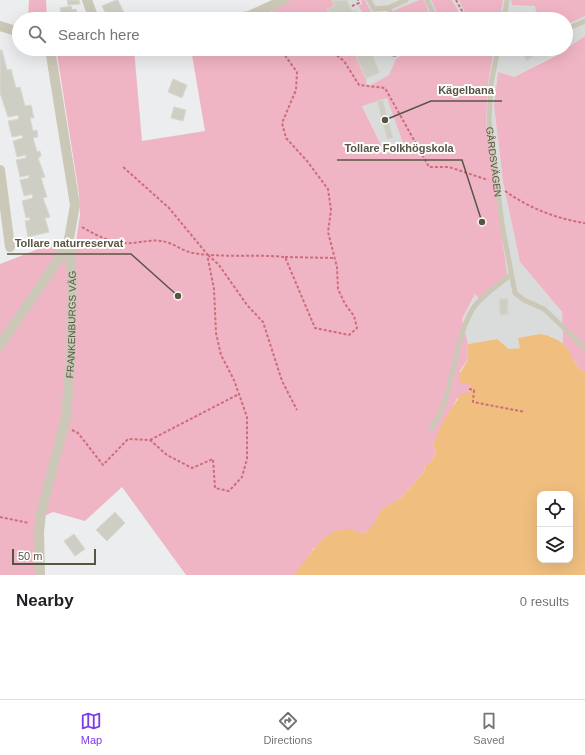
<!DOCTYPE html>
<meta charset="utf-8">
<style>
:root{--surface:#fff;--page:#f2f2f2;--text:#202124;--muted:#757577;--line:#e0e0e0;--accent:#7c3aed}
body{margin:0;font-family:Arial,sans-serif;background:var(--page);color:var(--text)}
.controls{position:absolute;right:12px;bottom:12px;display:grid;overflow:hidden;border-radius:8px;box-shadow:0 4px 16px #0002}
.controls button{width:36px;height:36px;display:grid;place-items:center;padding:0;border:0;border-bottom:1px solid var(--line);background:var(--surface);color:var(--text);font:20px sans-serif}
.scale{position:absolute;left:12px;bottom:10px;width:84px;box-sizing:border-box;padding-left:4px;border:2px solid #595543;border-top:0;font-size:11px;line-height:14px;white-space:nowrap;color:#595543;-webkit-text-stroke:3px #fff;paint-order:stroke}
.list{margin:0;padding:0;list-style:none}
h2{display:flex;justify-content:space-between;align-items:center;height:52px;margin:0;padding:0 16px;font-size:17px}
h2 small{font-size:13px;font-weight:400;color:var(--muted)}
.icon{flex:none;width:22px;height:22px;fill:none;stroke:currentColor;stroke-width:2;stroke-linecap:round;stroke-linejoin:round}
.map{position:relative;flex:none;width:585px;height:575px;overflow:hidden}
.search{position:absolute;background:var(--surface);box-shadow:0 4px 16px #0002;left:12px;right:12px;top:12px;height:44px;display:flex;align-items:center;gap:10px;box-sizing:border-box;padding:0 14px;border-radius:22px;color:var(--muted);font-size:15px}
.sheet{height:124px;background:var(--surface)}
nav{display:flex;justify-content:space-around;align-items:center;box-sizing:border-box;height:56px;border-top:1px solid var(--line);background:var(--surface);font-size:11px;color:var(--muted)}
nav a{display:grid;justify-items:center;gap:2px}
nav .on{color:var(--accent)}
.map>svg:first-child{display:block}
.education{fill:#dadcdc}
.green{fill:#f0b5c4;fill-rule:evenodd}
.water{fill:#f0bf7f;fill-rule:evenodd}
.building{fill:#cecec4;stroke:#d7d8cf}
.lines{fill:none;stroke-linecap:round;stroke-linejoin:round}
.path{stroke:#d06c79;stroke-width:2;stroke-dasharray:3 2;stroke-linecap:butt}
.lane{stroke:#ccc8b8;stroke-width:5}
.street{stroke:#ccc8b8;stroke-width:10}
.labels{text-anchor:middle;stroke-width:4;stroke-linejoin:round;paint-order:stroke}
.street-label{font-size:10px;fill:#595543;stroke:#fff}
.leader{fill:none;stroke:#595543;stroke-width:1.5}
.callout-dot{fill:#595543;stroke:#fff;stroke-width:1.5}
.callout-label{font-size:11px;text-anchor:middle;font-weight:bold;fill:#595543;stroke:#fff;stroke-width:4;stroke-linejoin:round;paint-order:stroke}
</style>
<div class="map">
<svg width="585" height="575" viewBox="0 0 585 575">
<rect width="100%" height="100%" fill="#ebedee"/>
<path class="education" d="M 305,0 L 585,0 L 585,36 L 566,49 L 566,19 L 314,19 Z
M 329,49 L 566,49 L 514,77 L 494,106 L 503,182 L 520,262 L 562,312 L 563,344 L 551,336 L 518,338 L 521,348 L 509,349 L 497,339 L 468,344 L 462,319 L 475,294 L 404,146 L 388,153 L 383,149 L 362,105 Z"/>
<path class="green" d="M 29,0 L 46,0 L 47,19 L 28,19 Z
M 289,0 L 332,0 L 334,6 L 328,9 L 332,19 L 254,19 L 265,16 Z
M 361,0 L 365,0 L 373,16 L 386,12 L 390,19 L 365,19 L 359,6 L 362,4 Z
M 419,0 L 424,0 L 430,16 L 423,19 L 396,19 L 393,11 Z
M 431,0 L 452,0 L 458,11 L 456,19 L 440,19 Z
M 459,0 L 503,0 L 500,19 L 479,19 L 466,14 Z
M 511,0 L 585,0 L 585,16 L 566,25 L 566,19 L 541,19 L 537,17 L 535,6 L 512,5 Z
M 585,36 L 585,372 L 581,370 L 575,363 L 563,344 L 562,312 L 520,262 L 503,182 L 494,106 L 498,72 L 514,77 L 555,56 Z
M 74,49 L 134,49 L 142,141 L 205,131 L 191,49 L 348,49 L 351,55 L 355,54 L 366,79 L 367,87 L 389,75 L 396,59 L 412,49 L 494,49 L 488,83 L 486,121 L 507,274 L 500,283 L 480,299 L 475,294 L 462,319 L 468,344 L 467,353 L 468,359 L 460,371 L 470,384 L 469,393 L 457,399 L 433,445 L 436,453 L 431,462 L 425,466 L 424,472 L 401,498 L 387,507 L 376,522 L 364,534 L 314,548 L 296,575 L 186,575 L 122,487 L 85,521 L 53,512 L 36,520 L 35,575 L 0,575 L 0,264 L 51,244 L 76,241 L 80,214 L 79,194 L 57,54 L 57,51 ZM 387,98 L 404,146 L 388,153 L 383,149 L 362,106 Z"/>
<path class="water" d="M 540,334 C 548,335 559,339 564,345 C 572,354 574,367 585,372 L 585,575 L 294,575 C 306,561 324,528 346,529 C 352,529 358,532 364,534 L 375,522 L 382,509 L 401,498 L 424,472 L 425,466 L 431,462 L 436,453 L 433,445 L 444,420 L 462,393 L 469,393 L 470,384 L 459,382 C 458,372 464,368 468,359 L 467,353 L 468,344 L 497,339 L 509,349 L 520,348 L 518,338 ZM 540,494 L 570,494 L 570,560 L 540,560 Z"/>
<path class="building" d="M 67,0 L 79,0 L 80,4 L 68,5 Z
M 116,0 L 118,0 L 127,19 L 106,19 L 105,17 L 107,16 L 102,6 Z
M 332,0 L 347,0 L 352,11 L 356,10 L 360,19 L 332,19 L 327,9 L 334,6 Z
M 71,6 L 72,10 L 76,9 L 78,19 L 62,19 L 60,8 Z
M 348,49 L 373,49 L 376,55 L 373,57 L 380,73 L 366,79 L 355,54 L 351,55 Z
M 519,49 L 543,49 L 527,61 Z
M 0,50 L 2,50 L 7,70 L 11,69 L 16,88 L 20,87 L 25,106 L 31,105 L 34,118 L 30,118 L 33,131 L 37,130 L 38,137 L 33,138 L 37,152 L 40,151 L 41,156 L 38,158 L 45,177 L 41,178 L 47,197 L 43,198 L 50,217 L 45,218 L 49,232 L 28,237 L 25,221 L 30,220 L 29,217 L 26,218 L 22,201 L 33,198 L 32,194 L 24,196 L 20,180 L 29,178 L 29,175 L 20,177 L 16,160 L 26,158 L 26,155 L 17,157 L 13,141 L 23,138 L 22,135 L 12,137 L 8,121 L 19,119 L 18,115 L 8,117 L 0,93 Z
M 173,79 L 187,85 L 182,98 L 168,92 Z
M 383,100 L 393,138 L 387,139 L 377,101 Z
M 174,107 L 186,110 L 183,121 L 171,118 Z
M 508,298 L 508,314 L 500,315 L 499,299 Z
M 115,512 L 125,523 L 107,541 L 96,530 Z
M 74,534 L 85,549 L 75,556 L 64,541 Z"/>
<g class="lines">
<path class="path" d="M 456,0 L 466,18 L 469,19
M 352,6 L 359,3 L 358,0
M 512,18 L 519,19
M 329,49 L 344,61 L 359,85 L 385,88 L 429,167 L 449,167 L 488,180
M 396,49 L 395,56 L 406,49
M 377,50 L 395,56
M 505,191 C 529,208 557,219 585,223
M 82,227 C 96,235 108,242 125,243 C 137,244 149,239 161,241 C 172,242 182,251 193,253 C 223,258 254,254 285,257 L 315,328 L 349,335 L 357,328 L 354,316 L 345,304 L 338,289 L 337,267 L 328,232 L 331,210 L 328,189 L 307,161 L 286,138 L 282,123 L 296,90 L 297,72 L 286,57 L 283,49
M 208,255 L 219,265 L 247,305 L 263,322 L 282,381 L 297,410
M 285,257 L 335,258
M 469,389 L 474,390 L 473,402 L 525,412
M 72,430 L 78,433 L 103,465 L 128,439 L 150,440 L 167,455 L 192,468 L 213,459 L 215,488 L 229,491 L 242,477 L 247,459 L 247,417 L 234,380 L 221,355 L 216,333 L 214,289 L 207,254 L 169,208 L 122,166
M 150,440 L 239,394
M 0,517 L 29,523"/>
<g class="lane">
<path d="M 369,0 L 374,9 L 388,8 L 406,0"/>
<path d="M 427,0 L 435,17 L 429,19"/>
<path d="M 388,8 L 394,19"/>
<path d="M 504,19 L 507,0"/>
<path d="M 566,29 L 585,21"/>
<path id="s1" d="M 498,49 L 491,84 L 489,120 L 502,224 L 515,293 L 524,300 L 544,309 L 585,348"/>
<path d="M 431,429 C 455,395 451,349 471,312 C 478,298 499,285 511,274"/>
</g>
<g class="street">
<path d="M 87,0 L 94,19"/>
<path d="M 231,19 L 249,16 L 284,0"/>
<path d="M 0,26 L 19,32"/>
<path d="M 0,170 L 10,247"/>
<path d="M 0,345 L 60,257 L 68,241"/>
<path id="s2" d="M 40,575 L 39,532 L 41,513 L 66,417 L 71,352 L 72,278 L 69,239 L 75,205 L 50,49"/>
</g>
</g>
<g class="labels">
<g class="street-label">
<text dy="4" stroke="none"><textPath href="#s1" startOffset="114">GÅRDSVÄGEN</textPath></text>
<text dy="4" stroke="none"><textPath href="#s2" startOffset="254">FRANKENBURGS VÄG</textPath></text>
</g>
</g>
<path class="leader" d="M385 120L431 101H502M482 222L462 160H337M178 296L131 254H7"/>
<g class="callout-dot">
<circle cx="385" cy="120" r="4"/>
<circle cx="482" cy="222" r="4"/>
<circle cx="178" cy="296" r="4"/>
</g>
<g class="callout-label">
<text x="466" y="94">Kägelbana</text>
<text x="399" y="152">Tollare Folkhögskola</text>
<text x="69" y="247">Tollare naturreservat</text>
</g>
</svg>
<div class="controls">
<button><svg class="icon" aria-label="locate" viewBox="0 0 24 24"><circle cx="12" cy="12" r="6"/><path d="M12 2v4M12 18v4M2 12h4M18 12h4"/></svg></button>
<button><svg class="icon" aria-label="layers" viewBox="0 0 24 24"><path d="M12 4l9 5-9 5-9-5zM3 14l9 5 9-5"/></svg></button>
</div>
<div class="scale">50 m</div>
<div class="search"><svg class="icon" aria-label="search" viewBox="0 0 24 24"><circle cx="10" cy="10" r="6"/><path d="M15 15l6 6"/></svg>Search here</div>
</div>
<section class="sheet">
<h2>Nearby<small>0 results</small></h2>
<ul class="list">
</ul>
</section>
<nav>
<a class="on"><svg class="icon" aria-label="map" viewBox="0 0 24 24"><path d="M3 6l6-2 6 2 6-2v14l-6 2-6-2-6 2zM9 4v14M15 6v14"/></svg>Map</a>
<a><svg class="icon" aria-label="directions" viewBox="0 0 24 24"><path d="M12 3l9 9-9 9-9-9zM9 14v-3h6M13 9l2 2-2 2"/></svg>Directions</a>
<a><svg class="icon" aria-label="saved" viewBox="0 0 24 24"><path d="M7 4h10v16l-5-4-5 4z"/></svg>Saved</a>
</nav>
